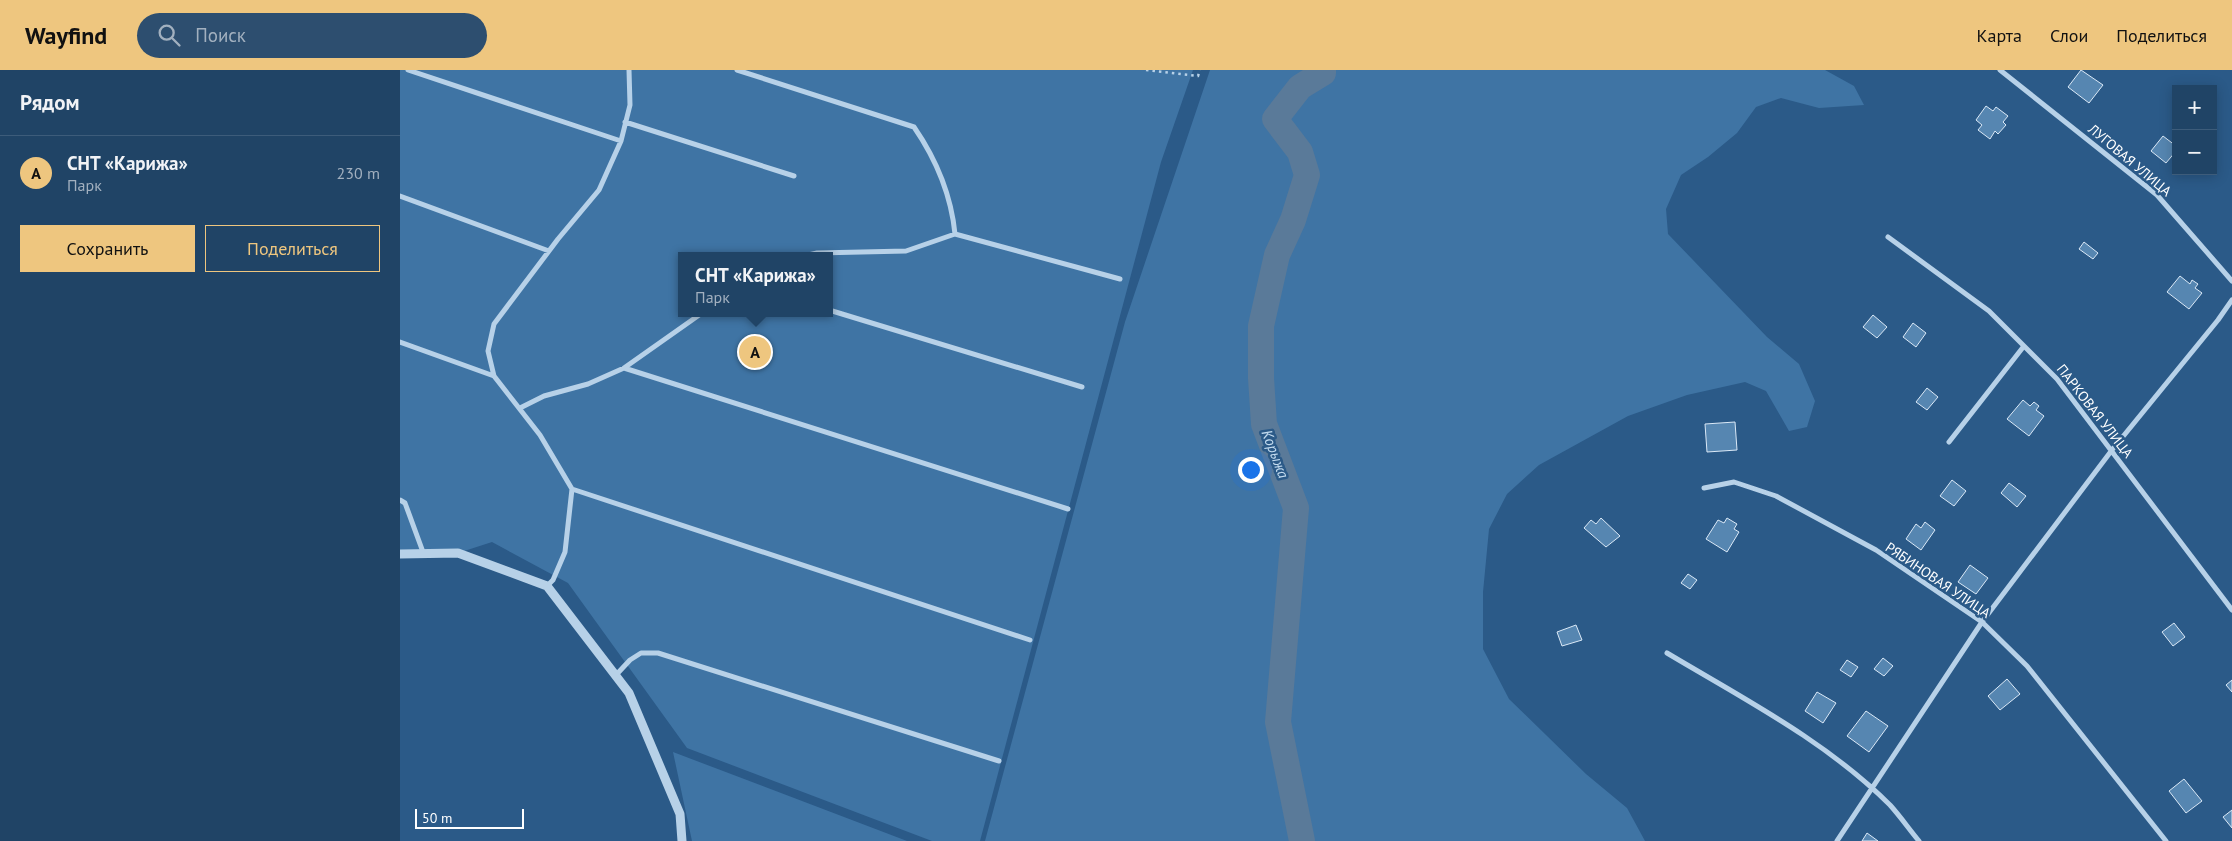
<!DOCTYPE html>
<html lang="ru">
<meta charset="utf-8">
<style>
:root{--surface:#204466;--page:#2d4e6f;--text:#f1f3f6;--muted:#a2b0bf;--line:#3d5c7a;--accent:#eec67f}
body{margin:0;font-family:"PT Sans",sans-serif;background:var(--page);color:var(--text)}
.controls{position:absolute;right:15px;top:15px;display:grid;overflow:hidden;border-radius:0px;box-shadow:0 2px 12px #0003}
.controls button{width:45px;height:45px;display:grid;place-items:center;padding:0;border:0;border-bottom:1px solid var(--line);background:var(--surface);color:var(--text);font:25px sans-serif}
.scale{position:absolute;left:15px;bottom:12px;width:109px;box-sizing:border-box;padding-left:5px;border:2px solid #fff;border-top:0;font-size:14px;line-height:18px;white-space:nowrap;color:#fff;-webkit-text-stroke:4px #2b5a88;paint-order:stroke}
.you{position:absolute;left:850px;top:399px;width:18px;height:18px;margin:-12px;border:4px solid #fff;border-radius:50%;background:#1a73e8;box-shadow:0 0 0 8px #1a73e833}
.badge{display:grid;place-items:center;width:32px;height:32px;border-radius:50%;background:var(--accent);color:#111;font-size:16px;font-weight:700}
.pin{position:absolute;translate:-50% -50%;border:2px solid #fff;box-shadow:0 1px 5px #0006}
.popup{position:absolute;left:278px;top:182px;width:155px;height:65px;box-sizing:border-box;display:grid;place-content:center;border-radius:0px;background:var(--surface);filter:drop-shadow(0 1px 4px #0005);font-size:16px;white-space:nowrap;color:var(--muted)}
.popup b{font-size:19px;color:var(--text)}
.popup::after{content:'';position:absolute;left:50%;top:100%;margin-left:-10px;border:10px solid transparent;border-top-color:var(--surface)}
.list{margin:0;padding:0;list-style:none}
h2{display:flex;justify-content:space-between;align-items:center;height:65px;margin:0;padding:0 20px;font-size:21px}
h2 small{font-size:16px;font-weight:400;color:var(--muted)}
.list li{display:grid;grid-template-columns:32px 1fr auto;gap:15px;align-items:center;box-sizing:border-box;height:75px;padding:0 20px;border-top:1px solid var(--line)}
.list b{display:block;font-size:19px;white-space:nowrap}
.list p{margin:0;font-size:16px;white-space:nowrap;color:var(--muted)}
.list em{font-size:16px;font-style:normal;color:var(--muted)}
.actions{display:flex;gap:10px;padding:15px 20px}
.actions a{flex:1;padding:11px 0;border:1px solid var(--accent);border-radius:0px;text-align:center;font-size:18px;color:var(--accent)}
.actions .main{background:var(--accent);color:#111}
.icon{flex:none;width:28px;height:28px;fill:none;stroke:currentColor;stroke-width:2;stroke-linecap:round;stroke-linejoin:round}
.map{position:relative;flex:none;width:1832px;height:771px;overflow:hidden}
header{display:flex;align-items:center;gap:30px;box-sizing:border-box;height:70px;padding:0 25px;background:var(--accent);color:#111}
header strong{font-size:24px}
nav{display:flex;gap:28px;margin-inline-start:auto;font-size:18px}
.search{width:350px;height:45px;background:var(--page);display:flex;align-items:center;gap:12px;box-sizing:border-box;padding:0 18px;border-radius:28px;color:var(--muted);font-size:19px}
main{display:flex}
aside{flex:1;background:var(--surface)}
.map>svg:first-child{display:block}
.green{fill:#3f74a4;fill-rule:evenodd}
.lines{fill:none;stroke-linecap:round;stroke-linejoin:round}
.river{stroke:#5a7a99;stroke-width:26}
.building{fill:#5686b1;stroke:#dbe9f7}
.path{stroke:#b7d1e8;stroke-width:2.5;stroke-dasharray:2.5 4;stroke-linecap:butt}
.minor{stroke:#b7d1e8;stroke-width:5}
.tertiary{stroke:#b7d1e8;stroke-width:9}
.labels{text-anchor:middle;stroke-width:5;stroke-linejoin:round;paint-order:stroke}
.street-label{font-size:14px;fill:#fff;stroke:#2b5a88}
.water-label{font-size:15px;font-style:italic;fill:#c3dbef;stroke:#2b5a88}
</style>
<header>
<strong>Wayfind</strong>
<div class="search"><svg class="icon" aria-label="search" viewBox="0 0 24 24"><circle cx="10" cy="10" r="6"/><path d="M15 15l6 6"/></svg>Поиск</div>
<nav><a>Карта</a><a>Слои</a><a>Поделиться</a></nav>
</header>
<main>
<aside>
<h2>Рядом<small></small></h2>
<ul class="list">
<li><span class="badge">A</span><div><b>СНТ «Карижа»</b><p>Парк</p></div><em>230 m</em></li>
</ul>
<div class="actions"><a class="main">Сохранить</a><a>Поделиться</a></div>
</aside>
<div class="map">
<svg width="1832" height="771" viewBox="0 0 1832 771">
<rect width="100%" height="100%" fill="#2b5a88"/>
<path class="green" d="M 0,0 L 793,0 L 761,92 L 580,771 L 532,771 L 287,678 L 168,513 L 92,472 L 58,483 L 0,484 ZM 281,186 L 429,186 L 429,243 L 281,243 Z
M 810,0 L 1425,0 L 1454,16 L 1464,35 L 1419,38 L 1381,28 L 1356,37 L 1337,63 L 1308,87 L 1281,105 L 1266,139 L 1268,164 L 1367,267 L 1399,294 L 1415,331 L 1407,357 L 1389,361 L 1366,321 L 1345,312 L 1287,325 L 1228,346 L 1139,395 L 1107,424 L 1089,459 L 1083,522 L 1083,579 L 1109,629 L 1186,704 L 1227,738 L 1245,771 L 585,771 L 725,252 Z
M 273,682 L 507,771 L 292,771 Z"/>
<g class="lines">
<path class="river" d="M 902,771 L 878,652 L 896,438 L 864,354 L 861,308 L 861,256 L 877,185 L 893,150 L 907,105 L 900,82 L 875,49 L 900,17 L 923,3 L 923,0"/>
</g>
<path class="building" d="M 1681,0 L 1703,15 L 1689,33 L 1668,17 Z
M 1586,36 L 1593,41 L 1596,37 L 1608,46 L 1603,52 L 1606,55 L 1598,64 L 1595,61 L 1590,69 L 1578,60 L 1582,55 L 1576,50 Z
M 1763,66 L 1776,76 L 1776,81 L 1766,93 L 1751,81 Z
M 1684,172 L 1698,183 L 1693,189 L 1679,179 Z
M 1780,206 L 1790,214 L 1792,210 L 1798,214 L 1795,218 L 1802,223 L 1789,239 L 1767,222 Z
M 1473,245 L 1487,257 L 1477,268 L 1463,257 Z
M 1513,253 L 1526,263 L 1516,277 L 1503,267 Z
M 1527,318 L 1538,327 L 1527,340 L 1516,332 Z
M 1623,330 L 1630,336 L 1634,332 L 1639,336 L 1636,340 L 1644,346 L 1629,366 L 1607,349 Z
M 1335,352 L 1337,380 L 1307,382 L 1305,354 Z
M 1552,410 L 1566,421 L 1554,436 L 1540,426 Z
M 1609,413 L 1626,426 L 1617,437 L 1601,423 Z
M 1201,448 L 1220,466 L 1206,477 L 1184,458 L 1191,450 L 1196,454 Z
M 1327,448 L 1337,454 L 1334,459 L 1339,462 L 1327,482 L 1306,469 L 1318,450 L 1324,453 Z
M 1525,452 L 1535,460 L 1521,480 L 1506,469 L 1516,454 L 1521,458 Z
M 1570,495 L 1588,508 L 1576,524 L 1558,512 Z
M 1288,504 L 1297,510 L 1290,519 L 1281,513 Z
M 1774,553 L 1785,567 L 1773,576 L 1762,562 Z
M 1176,555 L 1182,570 L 1162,576 L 1157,562 Z
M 1483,588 L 1493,596 L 1484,606 L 1474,599 Z
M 1447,590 L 1458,597 L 1451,607 L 1440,600 Z
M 1607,609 L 1620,624 L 1600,640 L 1588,626 Z
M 1832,610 L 1832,622 L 1826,615 Z
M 1417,622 L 1436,633 L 1423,653 L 1405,641 Z
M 1466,641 L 1488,656 L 1469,682 L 1447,666 Z
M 1784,709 L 1802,731 L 1786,743 L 1769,721 Z
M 1832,740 L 1832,758 L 1823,747 Z
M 1467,763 L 1478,771 L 1462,771 Z"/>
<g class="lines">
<path class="path" d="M 746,0 L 798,6 L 800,0"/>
<path class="minor" d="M 8,0 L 221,71
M 337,0 L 514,57 C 536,89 551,124 555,164
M 1600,0 L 1757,125 L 1832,211
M 225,52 L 394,106
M 0,126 L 149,181
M 1488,167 L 1589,241 L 1657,309 L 1832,540
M 404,186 L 417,183 L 506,181 L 555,164 L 720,209
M 429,240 L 682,317
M 0,272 L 94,306
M 224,298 L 668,439
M 120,338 L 144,326 L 188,314 L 224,298 L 302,243
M 1549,372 L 1624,276
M 1304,418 L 1334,412 L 1376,426 L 1476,480 L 1582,552 L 1627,596 L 1766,771
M 172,419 L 630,570
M 0,430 L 5,433 L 23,482
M 147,516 L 153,510 L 165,482 L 172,419 L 140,365 L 94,306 L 88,281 L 94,254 L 158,169 L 199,120 L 221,71 L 230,35 L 229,0
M 1267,583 C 1344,629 1426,671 1490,735 C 1500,746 1509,759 1519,771
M 216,605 L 230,590 L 241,583 L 258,583 L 599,691
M 1437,771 L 1582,552 L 1712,380 L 1818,250 L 1832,230"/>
<path class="tertiary" d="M 0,484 L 58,483 L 147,516 L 229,623 L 280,744 L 282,771"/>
</g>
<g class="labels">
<g class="street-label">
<text transform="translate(1730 90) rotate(40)" y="5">ЛУГОВАЯ УЛИЦА</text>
<text transform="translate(1695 341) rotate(52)" y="5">ПАРКОВАЯ УЛИЦА</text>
<text transform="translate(1538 510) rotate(34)" y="5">РЯБИНОВАЯ УЛИЦА</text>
</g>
<g class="water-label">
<text transform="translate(875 384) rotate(69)" y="5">Корыжа</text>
</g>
</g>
</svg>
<div class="controls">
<button>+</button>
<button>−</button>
</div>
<div class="scale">50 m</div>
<div class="you"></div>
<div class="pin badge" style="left:355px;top:282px">A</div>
<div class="popup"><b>СНТ «Карижа»</b>Парк</div>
</div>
</main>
